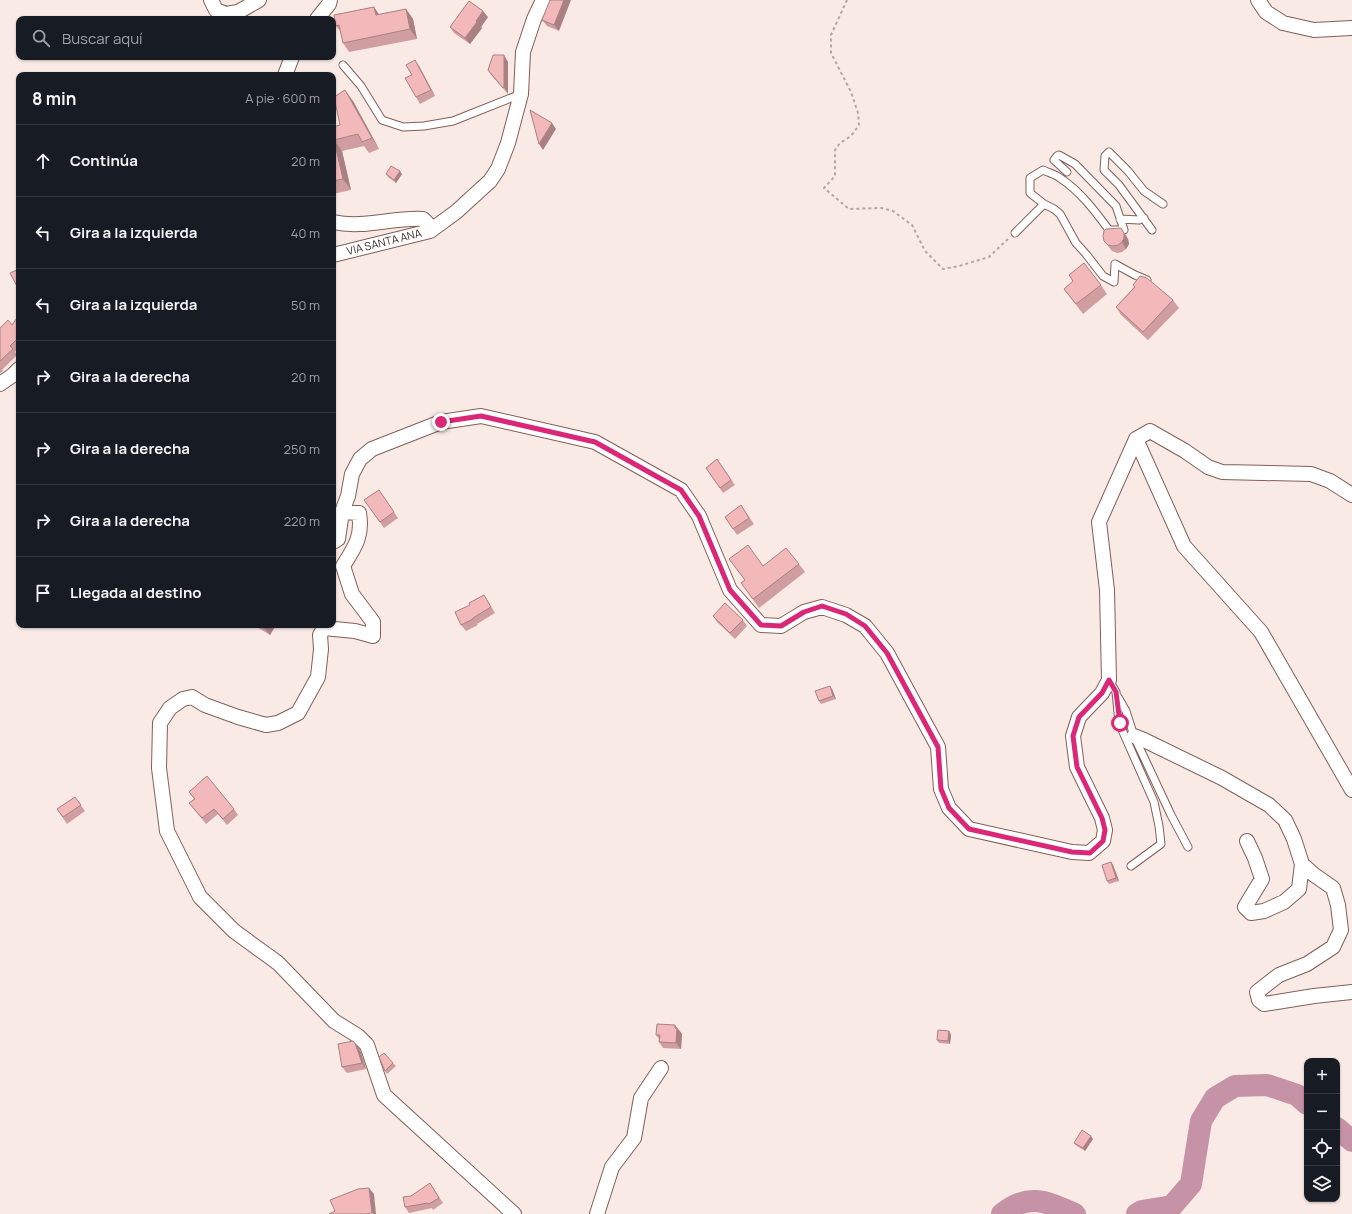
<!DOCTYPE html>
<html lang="es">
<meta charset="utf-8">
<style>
:root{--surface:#171b24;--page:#20242c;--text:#f1f3f6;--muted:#9ea1a6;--line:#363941}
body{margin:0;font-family:Manrope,sans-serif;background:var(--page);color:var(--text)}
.controls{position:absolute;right:12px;bottom:12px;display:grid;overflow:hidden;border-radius:8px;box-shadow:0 1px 3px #0004}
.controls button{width:36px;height:36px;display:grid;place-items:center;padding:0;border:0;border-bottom:1px solid var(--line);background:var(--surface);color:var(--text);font:20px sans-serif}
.stop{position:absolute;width:12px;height:12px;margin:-9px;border:3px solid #db2777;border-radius:50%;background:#fff}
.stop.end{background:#db2777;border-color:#fff;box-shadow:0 1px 4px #0008}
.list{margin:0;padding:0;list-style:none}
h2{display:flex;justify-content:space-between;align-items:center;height:52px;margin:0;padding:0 16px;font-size:17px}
h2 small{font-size:13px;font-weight:400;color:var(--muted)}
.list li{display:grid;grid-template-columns:26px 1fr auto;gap:12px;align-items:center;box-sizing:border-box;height:72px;padding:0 16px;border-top:1px solid var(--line)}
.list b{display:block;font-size:15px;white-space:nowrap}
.list em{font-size:13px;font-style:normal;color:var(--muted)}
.icon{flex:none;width:22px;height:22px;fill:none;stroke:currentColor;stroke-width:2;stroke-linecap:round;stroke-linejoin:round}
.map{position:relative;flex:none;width:1352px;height:1214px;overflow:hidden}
.search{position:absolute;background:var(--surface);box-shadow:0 1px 3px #0004;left:16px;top:16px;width:320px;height:44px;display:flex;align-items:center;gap:10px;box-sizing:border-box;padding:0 14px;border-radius:8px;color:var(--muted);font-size:15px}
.panel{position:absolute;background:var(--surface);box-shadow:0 1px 3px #0004;left:16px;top:72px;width:320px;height:556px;border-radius:8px}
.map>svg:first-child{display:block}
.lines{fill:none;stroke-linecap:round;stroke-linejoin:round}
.river{stroke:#c692a5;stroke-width:22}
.lane-casing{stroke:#816057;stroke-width:9}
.street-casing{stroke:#816057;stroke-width:16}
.path{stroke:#b5a6a1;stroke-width:2;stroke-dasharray:3 3;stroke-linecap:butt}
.lane{stroke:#fff;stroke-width:7}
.street{stroke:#fff;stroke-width:14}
.wall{fill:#d09ea0}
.shaded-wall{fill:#a98182}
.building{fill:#f2b8ba;stroke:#a98182}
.route{stroke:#db2777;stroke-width:5}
.labels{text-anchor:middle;stroke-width:3.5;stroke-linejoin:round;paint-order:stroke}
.street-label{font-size:11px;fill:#41322e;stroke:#fff}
</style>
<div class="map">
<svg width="1352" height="1214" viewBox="0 0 1352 1214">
<rect width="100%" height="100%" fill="#f9eae5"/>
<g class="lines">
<path class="river" d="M 1337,1128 L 1352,1141
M 1002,1214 C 1029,1192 1047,1202 1075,1214
M 1137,1214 L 1142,1211 L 1172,1206 L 1191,1184 L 1201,1121 L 1215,1098 L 1235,1086 L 1267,1085 L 1297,1095 L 1307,1104"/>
<g class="lane-casing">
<path id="lane" d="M 343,65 L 361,86 L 382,120 L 403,127 L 424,126 L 453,121 L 521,94
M 1067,172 L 1054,160 L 1057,156 L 1059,155 L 1075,164 L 1116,206 L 1124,230 L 1109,230 C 1095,211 1080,191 1060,178 C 1055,174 1049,173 1043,170 L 1030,178 L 1030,193 L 1044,204 L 1054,209 L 1060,214 L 1076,243 L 1086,254 L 1103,276 L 1114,282 L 1115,264
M 1120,219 L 1139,220 L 1144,218
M 1152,230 L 1119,185 L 1104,170 L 1105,156 L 1109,152 L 1128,171 L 1144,191 L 1163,204
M 1015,233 L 1044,204
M 1115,264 L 1135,275 L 1147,280
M 1109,680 L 1116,692 L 1119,723 L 1154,802 L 1159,826 L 1161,844 L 1131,866
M 1118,697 L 1126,711 L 1134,736 L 1171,815 L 1188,847"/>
</g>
<g class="street-casing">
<path id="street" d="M 211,0 L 216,10 L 226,14 L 238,12 L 259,0
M 1258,0 L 1266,12 L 1283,23 L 1314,30 L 1352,28
M 317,19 L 329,4 L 330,0
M 285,75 L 292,57
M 333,222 C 364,229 393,217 423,219 L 428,224 L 430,231
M 333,255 L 430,231 L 456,212 L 490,181 L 498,169 L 508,143 L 521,94 L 523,52 L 534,19 L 543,0
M 0,384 L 13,375 L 19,369
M 1136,439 L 1184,546 L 1261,632 L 1352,790
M 342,512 L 359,513 C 363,536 355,547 343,566 L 352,594 L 373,622 L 373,636 L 355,631 L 324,628 L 320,635 L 321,649 L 318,677 L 298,713 L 278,723 L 266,725 L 238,717 L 205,705 L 192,697 L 183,699 L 170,708 L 160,723 L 159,768 L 167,831 L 200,897 L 234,931 L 278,963 L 334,1021 L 358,1036 L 367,1045 L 384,1095 L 514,1214
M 333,542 L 338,539 L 342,512 L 348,496 L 352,474 L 360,459 L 372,449 L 441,422 L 481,416 L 595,442 L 681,490 L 699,516 L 730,590 L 761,625 L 781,626 L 804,612 L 822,607 L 846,615 L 865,626 L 887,653 L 938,747 L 941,789 L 949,808 L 969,829 L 1072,852 L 1089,853 L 1103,841 L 1105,830 L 1102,818 L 1077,767 L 1073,736 L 1079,717 L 1102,693 L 1109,680 L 1107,590 L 1099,522 L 1136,439 L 1150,431 L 1185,451 L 1208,467 L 1222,472 L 1311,474 L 1330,481 L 1352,495
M 1134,736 L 1144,740 L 1222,778 L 1269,805 L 1285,820 L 1294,839 L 1302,864 L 1313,874 L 1333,888 L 1338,905 L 1341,930 L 1333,947 L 1307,964 L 1279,975 L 1257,992 L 1259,1000 L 1264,1004 L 1314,996 L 1352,992
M 1247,841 L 1255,858 L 1262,879 L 1245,907 L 1251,913 L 1264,911 L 1284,902 L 1299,889 L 1302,864
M 597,1214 L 612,1167 L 634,1138 L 641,1098 L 661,1068"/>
</g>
<path class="path" d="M 847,0 L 831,35 L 831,53 L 851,92 L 858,113 L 859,125 L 851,136 L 840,143 L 835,150 L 835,176 L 824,188 L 849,209 L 881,208 L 893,211 L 912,225 L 925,251 L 943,269 L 959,266 L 989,257 L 1009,238"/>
<use href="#lane" class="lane"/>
<use href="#street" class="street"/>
</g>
<path class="wall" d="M 550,0 L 559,31 L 547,26 L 542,20 Z
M 374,7 L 379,15 L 406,9 L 413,19 L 417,39 L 349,52 L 343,43 L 340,31 L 336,26 Z
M 488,17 L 481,27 L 482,28 L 470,44 L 454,33 L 450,27 Z
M 508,62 L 508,94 L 492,76 L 488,70 Z
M 419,66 L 435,96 L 420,104 L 416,97 Z
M 353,101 L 379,149 L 369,153 L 364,146 L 342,151 L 351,190 L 333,194 L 333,127 L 340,125 Z
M 386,174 L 402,174 L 396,183 L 388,177 Z
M 1126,235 L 1128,239 L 1129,244 L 1126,249 L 1122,252 L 1117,253 L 1112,251 L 1104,241 Z
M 1069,275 L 1101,285 L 1107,294 L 1083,314 L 1064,289 L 1073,282 Z
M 1133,285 L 1173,300 L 1179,308 L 1148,340 L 1121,315 L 1116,307 L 1134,287 Z
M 19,315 L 19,347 L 15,352 L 17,355 L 2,370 L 3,371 L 0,373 L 0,328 L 12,325 Z
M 717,459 L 735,485 L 723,493 L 706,468 Z
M 379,490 L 398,518 L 384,528 L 364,500 Z
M 741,505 L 754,524 L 737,535 L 725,517 Z
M 729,559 L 763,566 L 799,564 L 805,572 L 759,608 L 741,583 L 745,580 Z
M 484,595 L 495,613 L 477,624 L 478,625 L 466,631 L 461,625 L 470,605 Z
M 713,616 L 743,620 L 747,626 L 735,639 L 717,622 Z
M 256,625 L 276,625 L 270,635 L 257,627 Z
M 832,689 L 836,699 L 821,704 L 819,701 Z
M 189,792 L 234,809 L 238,815 L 227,825 L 218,814 L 206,824 L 189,803 L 194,799 Z
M 75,797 L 85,811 L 67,824 L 57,809 Z
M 1111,862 L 1113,865 L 1119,881 L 1109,884 L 1107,881 Z
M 677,1028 L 682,1034 L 681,1049 L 663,1048 L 659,1042 L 659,1039 L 656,1035 Z
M 949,1031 L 951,1035 L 950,1044 L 939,1043 L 937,1040 Z
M 360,1050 L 366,1069 L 347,1073 L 342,1067 Z
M 393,1063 L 396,1066 L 387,1074 L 385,1071 Z
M 1093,1139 L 1085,1151 L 1077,1146 L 1074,1143 Z
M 430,1183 L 443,1203 L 433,1210 L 432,1208 L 409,1213 L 405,1207 L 411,1196 Z"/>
<path class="shaded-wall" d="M 564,0 L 571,0 L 559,31 L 554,25 Z
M 374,7 L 380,16 L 376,15 Z
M 406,9 L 413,19 L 417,39 L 410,29 Z
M 483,11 L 488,17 L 481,27 L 482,28 L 470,44 L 465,38 L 476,21 Z
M 504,55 L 508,62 L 508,94 L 504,87 Z
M 415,60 L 419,66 L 435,96 L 431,90 Z
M 345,90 L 353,101 L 379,149 L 372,138 Z
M 552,123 L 556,129 L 543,150 L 539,144 Z
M 334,140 L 342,151 L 351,190 L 343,179 Z
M 400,171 L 402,174 L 396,183 L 394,180 Z
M 1121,228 L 1128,239 L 1129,244 L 1126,249 L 1122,242 Z
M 268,625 L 276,625 L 270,635 L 265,629 Z
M 830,686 L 832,689 L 836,699 L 833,696 Z
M 1111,862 L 1113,865 L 1119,881 L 1116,878 Z
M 675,1025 L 682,1034 L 681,1049 L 676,1043 Z
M 949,1031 L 951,1035 L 950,1044 L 948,1041 Z
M 355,1043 L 360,1050 L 366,1069 L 362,1063 Z
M 1091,1136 L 1093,1139 L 1085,1151 L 1083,1148 Z
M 369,1188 L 374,1194 L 376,1214 L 373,1214 L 372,1213 Z"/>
<path class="building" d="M 550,0 L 564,0 L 554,25 L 542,20 Z
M 469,1 L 483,11 L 476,21 L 477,22 L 465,38 L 450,27 Z
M 374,7 L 376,15 L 406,9 L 410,29 L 343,43 L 339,25 L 336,26 L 334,15 Z
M 493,55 L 504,55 L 504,87 L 503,88 L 488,70 Z
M 415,60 L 431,90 L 416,97 L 405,78 L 412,75 L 406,65 Z
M 345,90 L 372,138 L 362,142 L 358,134 L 334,140 L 343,179 L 333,181 L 333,127 L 340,125 L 334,97 Z
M 530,110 L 552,123 L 539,144 Z
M 391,166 L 400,171 L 394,180 L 386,174 Z
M 1121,228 L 1124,233 L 1124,238 L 1122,242 L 1118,245 L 1113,246 L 1108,245 L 1104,241 L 1103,236 L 1104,231 L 1106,229 Z
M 1084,263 L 1101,285 L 1076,304 L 1064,289 L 1073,281 L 1069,275 Z
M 19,269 L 19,290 L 10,273 Z
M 1140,276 L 1147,278 L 1173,300 L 1143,332 L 1116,307 L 1135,287 L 1133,285 Z
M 19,315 L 19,337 L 10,346 L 13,349 L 0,361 L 0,328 L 8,320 L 12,325 Z
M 717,459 L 731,480 L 720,488 L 706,468 Z
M 379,490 L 394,512 L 380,522 L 364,500 Z
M 741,505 L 749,518 L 733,529 L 725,517 Z
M 748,545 L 763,566 L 786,548 L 799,564 L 753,599 L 741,583 L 745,580 L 729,559 Z
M 484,595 L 491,607 L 473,618 L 473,619 L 461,625 L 455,612 L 470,605 L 469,603 Z
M 725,603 L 743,620 L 730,633 L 713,616 Z
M 259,625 L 268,625 L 265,629 Z
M 830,686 L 833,696 L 819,701 L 815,691 Z
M 207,776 L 234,809 L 223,819 L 214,809 L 202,818 L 189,803 L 195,799 L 189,792 Z
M 75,797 L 81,805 L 63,817 L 57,809 Z
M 1111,862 L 1116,878 L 1107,881 L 1102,865 Z
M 657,1024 L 675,1025 L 675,1028 L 677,1028 L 676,1043 L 659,1042 L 660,1035 L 656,1035 Z
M 938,1030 L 949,1031 L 948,1041 L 937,1040 Z
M 353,1041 L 355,1043 L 362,1063 L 342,1067 L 338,1044 Z
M 384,1053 L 393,1063 L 385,1071 L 379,1057 Z
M 1082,1130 L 1091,1136 L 1083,1148 L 1074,1143 Z
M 430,1183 L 439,1198 L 429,1204 L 428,1203 L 405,1207 L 403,1197 L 411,1196 Z
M 369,1188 L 372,1213 L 366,1214 L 329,1214 L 335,1211 L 330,1200 L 358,1189 Z"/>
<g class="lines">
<path class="route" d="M 441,422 L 481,416 L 595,442 L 681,490 L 699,516 L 730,590 L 761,625 L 781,626 L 804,612 L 822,606 L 846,614 L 865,626 L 887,653 L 938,747 L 941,789 L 949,808 L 969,829 L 1072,852 L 1090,853 L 1103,841 L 1105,830 L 1102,818 L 1077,767 L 1073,736 L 1079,717 L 1102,693 L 1109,680 L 1116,692 L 1120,723"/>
</g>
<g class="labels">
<g class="street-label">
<text transform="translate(384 242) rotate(-14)" y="4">VIA SANTA ANA</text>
</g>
</g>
</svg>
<div class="controls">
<button>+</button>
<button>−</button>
<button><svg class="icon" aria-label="locate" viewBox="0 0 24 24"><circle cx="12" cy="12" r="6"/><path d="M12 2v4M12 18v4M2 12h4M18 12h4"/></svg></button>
<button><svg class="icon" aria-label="layers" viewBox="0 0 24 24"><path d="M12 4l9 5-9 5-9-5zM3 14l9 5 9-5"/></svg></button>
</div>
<div class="stop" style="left:1120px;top:723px"></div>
<div class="stop end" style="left:441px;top:422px"></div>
<div class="search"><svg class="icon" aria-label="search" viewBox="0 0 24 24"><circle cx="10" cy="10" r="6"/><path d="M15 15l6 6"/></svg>Buscar aquí</div>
<section class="panel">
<h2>8 min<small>A pie · 600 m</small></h2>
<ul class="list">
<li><svg class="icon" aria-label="ahead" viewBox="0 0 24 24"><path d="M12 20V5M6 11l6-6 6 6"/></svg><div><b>Continúa</b></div><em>20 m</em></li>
<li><svg class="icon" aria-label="left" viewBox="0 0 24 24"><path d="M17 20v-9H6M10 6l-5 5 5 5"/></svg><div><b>Gira a la izquierda</b></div><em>40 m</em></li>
<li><svg class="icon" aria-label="left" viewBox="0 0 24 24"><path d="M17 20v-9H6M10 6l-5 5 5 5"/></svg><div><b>Gira a la izquierda</b></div><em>50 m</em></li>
<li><svg class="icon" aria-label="right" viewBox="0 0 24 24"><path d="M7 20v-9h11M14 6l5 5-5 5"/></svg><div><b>Gira a la derecha</b></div><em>20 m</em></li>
<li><svg class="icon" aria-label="right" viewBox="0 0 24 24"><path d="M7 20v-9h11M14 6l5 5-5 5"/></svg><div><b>Gira a la derecha</b></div><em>250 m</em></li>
<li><svg class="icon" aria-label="right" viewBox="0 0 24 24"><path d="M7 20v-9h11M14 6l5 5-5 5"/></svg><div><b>Gira a la derecha</b></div><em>220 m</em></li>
<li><svg class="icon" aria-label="arrive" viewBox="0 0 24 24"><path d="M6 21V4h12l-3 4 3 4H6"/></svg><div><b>Llegada al destino</b></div></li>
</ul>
</section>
</div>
